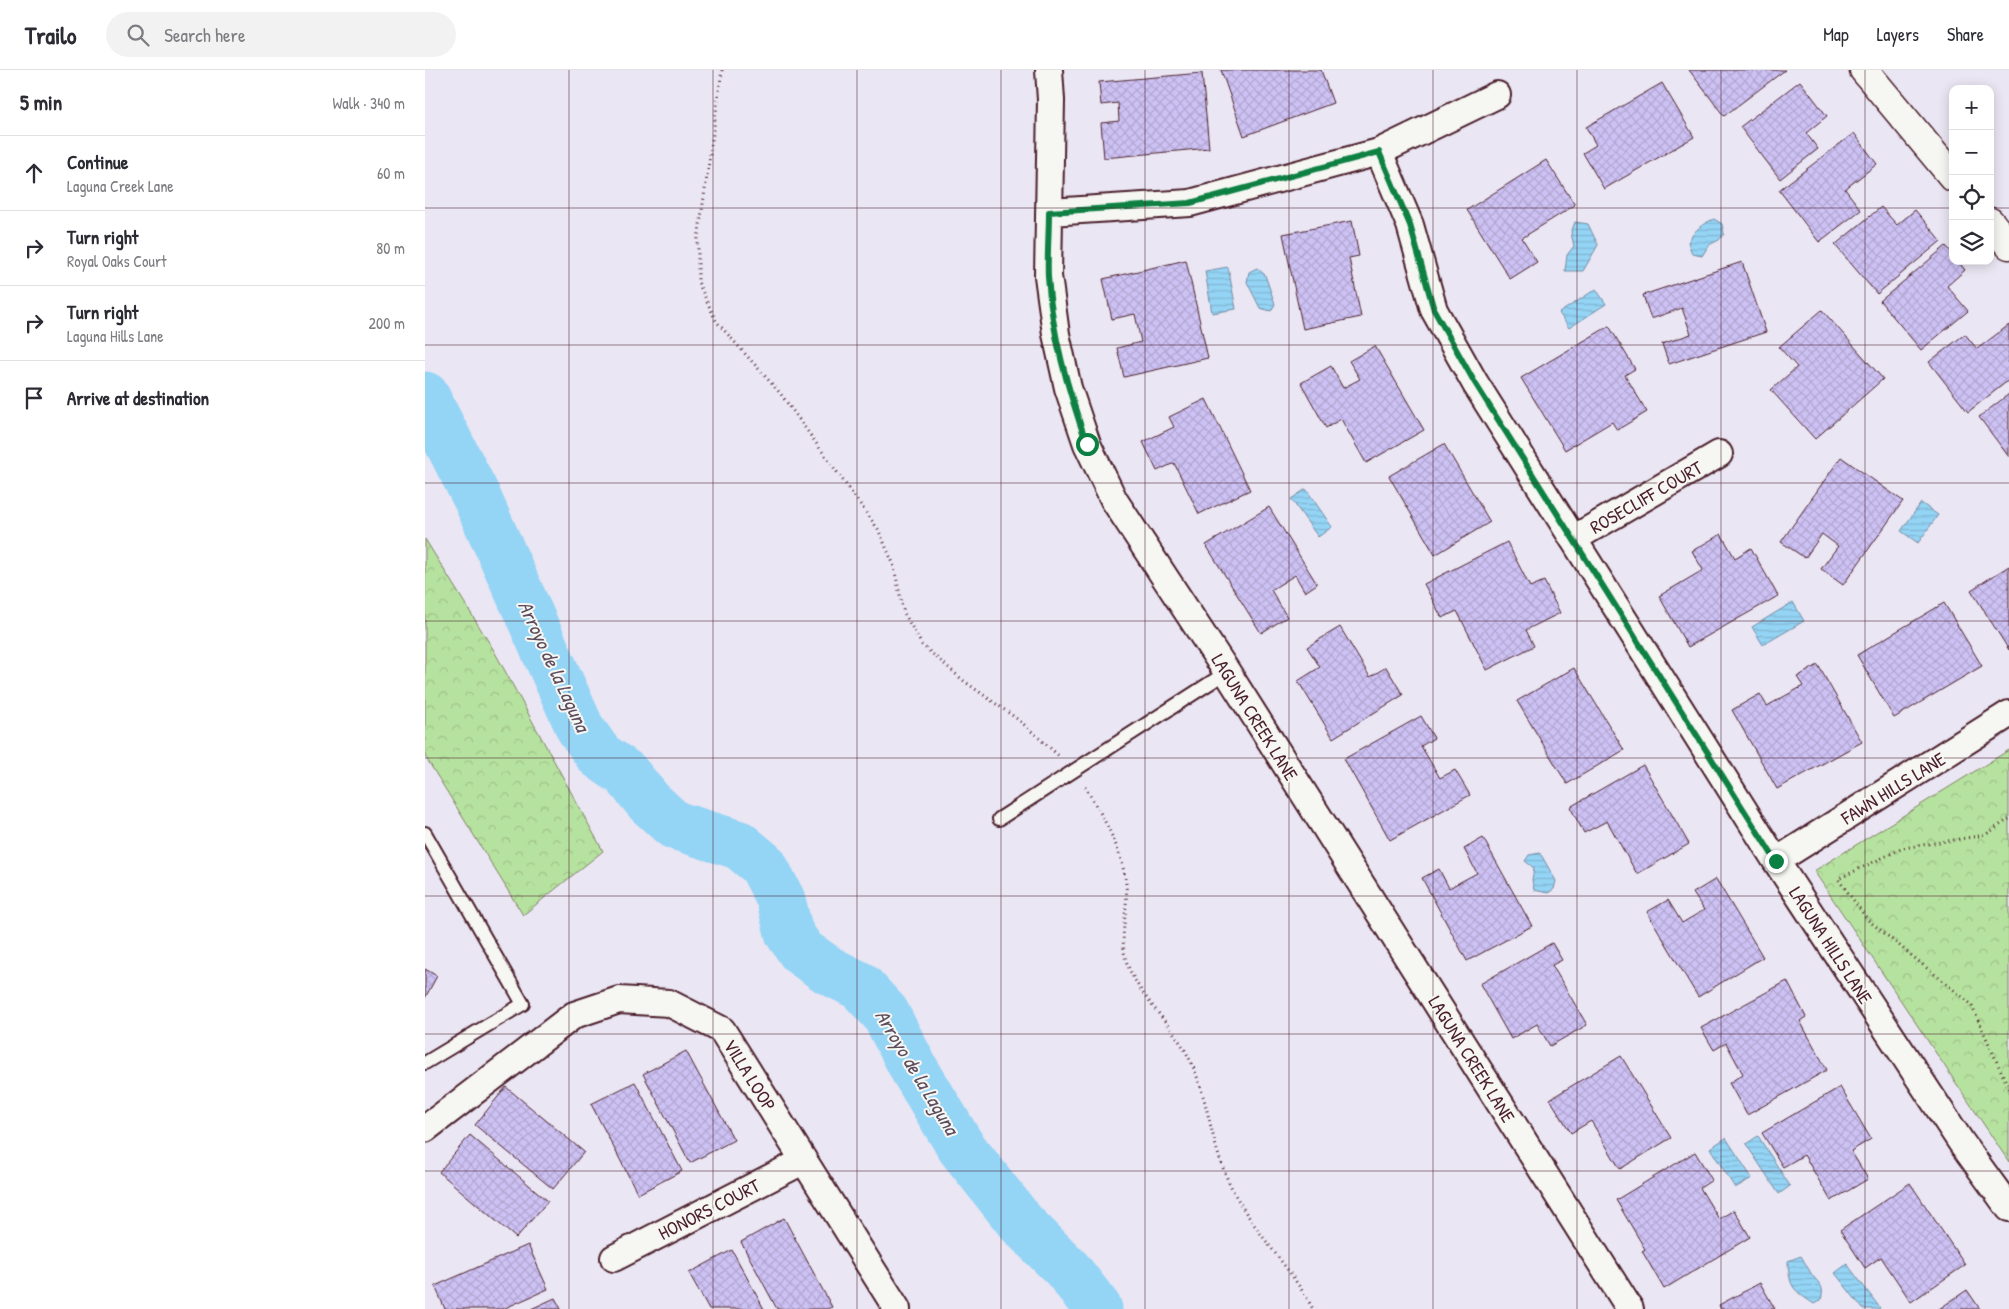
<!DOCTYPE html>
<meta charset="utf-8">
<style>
:root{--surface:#fff;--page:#f2f2f3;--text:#2b2b33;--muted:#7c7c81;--line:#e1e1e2}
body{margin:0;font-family:"Patrick Hand",sans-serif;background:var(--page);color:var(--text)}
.controls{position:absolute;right:15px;top:15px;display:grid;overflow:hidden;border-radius:10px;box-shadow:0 2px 12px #0003}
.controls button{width:45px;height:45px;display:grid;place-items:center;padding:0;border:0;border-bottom:1px solid var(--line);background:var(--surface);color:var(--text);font:25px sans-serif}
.stop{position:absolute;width:15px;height:15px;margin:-11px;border:4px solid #0b8043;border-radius:50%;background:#fff}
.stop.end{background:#0b8043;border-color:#fff;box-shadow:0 1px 5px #0008}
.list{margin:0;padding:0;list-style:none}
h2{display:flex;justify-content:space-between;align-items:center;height:65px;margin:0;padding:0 20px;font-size:21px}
h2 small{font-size:16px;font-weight:400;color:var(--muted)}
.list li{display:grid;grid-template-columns:32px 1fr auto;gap:15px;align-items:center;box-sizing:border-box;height:75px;padding:0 20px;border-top:1px solid var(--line)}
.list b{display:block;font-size:19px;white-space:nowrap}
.list p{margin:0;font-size:16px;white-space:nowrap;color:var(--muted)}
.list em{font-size:16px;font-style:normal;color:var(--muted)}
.icon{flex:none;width:28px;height:28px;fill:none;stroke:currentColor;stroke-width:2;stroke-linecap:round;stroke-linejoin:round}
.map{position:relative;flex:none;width:1584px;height:1239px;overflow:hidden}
header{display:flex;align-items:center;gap:30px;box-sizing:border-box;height:70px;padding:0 25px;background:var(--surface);border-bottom:1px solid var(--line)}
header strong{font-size:24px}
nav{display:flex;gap:28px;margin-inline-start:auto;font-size:18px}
.search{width:350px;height:45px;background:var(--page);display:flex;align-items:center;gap:12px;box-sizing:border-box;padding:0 18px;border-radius:28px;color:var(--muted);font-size:19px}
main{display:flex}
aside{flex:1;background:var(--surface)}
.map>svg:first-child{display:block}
.forest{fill:url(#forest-crowns);stroke:#808065}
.water{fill:url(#water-rules);stroke:#768ca4}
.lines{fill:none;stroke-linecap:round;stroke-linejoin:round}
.river{stroke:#94d4f5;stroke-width:49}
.building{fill:url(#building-cross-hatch);stroke:#4a1f2b}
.lane-casing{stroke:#4a1f2b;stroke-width:16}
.street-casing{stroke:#4a1f2b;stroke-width:30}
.secondary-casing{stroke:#4a1f2b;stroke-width:31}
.path{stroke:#4a1f2b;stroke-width:3;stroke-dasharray:1 4;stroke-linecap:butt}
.lane{stroke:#f6f6f2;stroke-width:12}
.street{stroke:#f6f6f2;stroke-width:26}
.secondary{stroke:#f6f6f2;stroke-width:28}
.route{stroke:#0b8043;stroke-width:6}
.grid{fill:none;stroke:#4a1f2b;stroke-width:1;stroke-opacity:0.55}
.labels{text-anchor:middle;stroke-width:4;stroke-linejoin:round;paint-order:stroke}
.street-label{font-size:19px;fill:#4a1f2b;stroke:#f6f6f2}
.water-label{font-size:20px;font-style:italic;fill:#5c4c5e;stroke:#f6f6f2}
</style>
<header>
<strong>Trailo</strong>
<div class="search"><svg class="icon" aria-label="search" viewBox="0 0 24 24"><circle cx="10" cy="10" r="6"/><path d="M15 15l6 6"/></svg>Search here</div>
<nav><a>Map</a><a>Layers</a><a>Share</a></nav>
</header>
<main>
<aside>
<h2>5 min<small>Walk · 340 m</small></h2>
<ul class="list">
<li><svg class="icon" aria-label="ahead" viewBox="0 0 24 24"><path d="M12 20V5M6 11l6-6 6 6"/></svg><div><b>Continue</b><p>Laguna Creek Lane</p></div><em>60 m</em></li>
<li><svg class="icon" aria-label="right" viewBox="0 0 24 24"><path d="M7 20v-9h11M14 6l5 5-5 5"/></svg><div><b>Turn right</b><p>Royal Oaks Court</p></div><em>80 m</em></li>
<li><svg class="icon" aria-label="right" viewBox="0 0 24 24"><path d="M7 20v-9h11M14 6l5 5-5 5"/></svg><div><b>Turn right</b><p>Laguna Hills Lane</p></div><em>200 m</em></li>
<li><svg class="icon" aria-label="arrive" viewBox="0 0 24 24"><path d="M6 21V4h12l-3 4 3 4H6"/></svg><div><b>Arrive at destination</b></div></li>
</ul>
</aside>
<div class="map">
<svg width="1584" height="1239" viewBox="0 0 1584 1239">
<defs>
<pattern id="forest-crowns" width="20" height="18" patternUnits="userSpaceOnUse" patternTransform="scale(1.25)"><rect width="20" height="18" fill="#b6e29f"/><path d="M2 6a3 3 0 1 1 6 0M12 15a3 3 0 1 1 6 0" fill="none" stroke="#9ec189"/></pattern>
<pattern id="water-rules" width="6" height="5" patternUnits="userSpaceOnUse" patternTransform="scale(1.25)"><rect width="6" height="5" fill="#94d4f5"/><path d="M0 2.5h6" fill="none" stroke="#81b6d2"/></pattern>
<pattern id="building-cross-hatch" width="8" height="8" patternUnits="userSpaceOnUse" patternTransform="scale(1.25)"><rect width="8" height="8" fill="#cdc2f4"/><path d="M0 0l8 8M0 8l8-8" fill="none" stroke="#b2a6d1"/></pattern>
</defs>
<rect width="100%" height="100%" fill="#eae6f3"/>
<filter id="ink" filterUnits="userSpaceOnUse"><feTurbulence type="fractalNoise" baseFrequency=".02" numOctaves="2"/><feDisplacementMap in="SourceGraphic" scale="10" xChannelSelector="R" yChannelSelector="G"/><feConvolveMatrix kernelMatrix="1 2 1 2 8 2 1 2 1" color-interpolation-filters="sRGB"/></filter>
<g filter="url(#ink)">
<path class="forest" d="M 0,469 L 68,579 L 178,781 L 98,845 L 0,686 Z
M 1584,680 L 1584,1092 L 1389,801 Z"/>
<path class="water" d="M 1289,149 L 1297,154 L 1299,164 L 1294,170 L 1284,175 L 1277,186 L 1267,184 L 1263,172 C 1271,159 1275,155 1289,149 Z
M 1150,152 L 1163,154 L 1173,175 L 1158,201 L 1140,201 L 1142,185 L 1149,176 L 1146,163 Z
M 803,197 L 811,239 L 787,243 L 780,201 Z
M 832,198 L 840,205 L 850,234 L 846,241 L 835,238 L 822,212 L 824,202 Z
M 1171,219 L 1181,234 L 1144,258 L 1134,243 Z
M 881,419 L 907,457 L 893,467 L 866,429 Z
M 1496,433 L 1513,445 L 1493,473 L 1476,461 Z
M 1368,532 L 1379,551 L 1338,575 L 1327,557 Z
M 1115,783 L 1131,811 L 1129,819 L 1123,823 L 1109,820 L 1107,810 L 1109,798 L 1100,791 L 1104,785 Z
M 1333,1066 L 1365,1116 L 1354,1124 L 1321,1074 Z
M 1301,1068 L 1327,1108 L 1310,1118 L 1285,1078 Z
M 1376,1186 C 1380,1192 1383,1199 1387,1205 C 1395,1215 1400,1216 1396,1230 L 1389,1234 C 1368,1220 1364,1217 1363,1191 Z
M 1422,1194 L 1455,1238 L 1453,1239 L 1438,1239 L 1410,1203 Z"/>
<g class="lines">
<path class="river" d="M 0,326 L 52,428 L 155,658 L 174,685 L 201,704 L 224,732 L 249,755 L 314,775 L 338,795 L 356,830 L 364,863 L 377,882 L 403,900 L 435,916 L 460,943 L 489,999 L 536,1077 L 596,1153 L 642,1199 L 673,1239"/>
</g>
<path class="building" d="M 796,0 L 896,0 L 908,33 L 819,66 Z
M 1264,0 L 1360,0 L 1299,46 Z
M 777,3 L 784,78 L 679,88 L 676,53 L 694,51 L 693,33 L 676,35 L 674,12 Z
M 1375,11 L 1402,46 L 1381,63 L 1393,79 L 1355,109 L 1315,57 Z
M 1237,13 L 1269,67 L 1179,119 L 1158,83 L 1171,75 L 1161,57 Z
M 1429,63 L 1452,94 L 1420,119 L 1436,140 L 1394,172 L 1354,120 Z
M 1121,90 L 1150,135 L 1097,168 L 1112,192 L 1085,209 L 1042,140 Z
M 1456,137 L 1472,155 L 1490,140 L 1516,171 L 1452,224 L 1410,175 Z
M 927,151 L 934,186 L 924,188 L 936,247 L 878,259 L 858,164 Z
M 1521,176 L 1528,184 L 1528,191 L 1533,191 L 1540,200 L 1522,216 L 1543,241 L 1496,280 L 1455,231 Z
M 761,190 L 783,288 L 699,307 L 692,278 L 716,272 L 710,244 L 687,249 L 678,209 Z
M 1317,192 L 1341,262 L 1244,294 L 1237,274 L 1266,264 L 1257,238 L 1226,249 L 1218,225 Z
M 1397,240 L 1458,309 L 1390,369 L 1346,320 L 1372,297 L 1354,277 Z
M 1584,255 L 1584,310 L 1543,342 L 1504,292 L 1540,264 L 1552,279 Z
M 1184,256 L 1210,299 L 1200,305 L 1222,342 L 1192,360 L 1187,352 L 1140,380 L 1096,308 Z
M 950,276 L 999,360 L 941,393 L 916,349 L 901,358 L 876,313 L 906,296 L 918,318 L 935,309 L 924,291 Z
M 1584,324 L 1584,387 L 1554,347 Z
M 781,329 L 825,420 L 774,444 L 749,393 L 732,401 L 718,372 L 749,357 L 744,347 Z
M 1019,374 L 1065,452 L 1010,485 L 964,406 Z
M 1416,387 L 1478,431 L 1418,515 L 1396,499 L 1413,476 L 1397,464 L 1380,488 L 1356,472 Z
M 844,437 L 892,514 L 880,522 L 870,505 L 846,520 L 862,547 L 836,563 L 781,475 Z
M 1296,464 L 1310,488 L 1326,478 L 1353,526 L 1263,577 L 1234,526 L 1278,500 L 1267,481 Z
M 1082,472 L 1105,517 L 1119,511 L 1135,543 L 1101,560 L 1109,576 L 1062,600 L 1032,541 L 1017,548 L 999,514 Z
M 1584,496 L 1584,580 L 1546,520 Z
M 1519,533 L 1557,596 L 1469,648 L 1432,585 Z
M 915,557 L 945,607 L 961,597 L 978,625 L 908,668 L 873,611 L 895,597 L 882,577 Z
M 1393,595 L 1437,672 L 1352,719 L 1307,640 L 1335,624 L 1342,636 L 1378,616 L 1372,607 Z
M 1149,598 L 1199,680 L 1142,714 L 1092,631 Z
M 996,646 L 1009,668 L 996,676 L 1015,708 L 1030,700 L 1045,725 L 965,770 L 919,689 Z
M 1218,695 L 1264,774 L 1212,804 L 1182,751 L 1159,763 L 1145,737 Z
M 1058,768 L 1107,856 L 1042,891 L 997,808 L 1014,799 L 1024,818 L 1052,803 L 1039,779 Z
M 1291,809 L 1338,887 L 1273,927 L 1222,842 L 1243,830 L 1257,853 L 1279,840 L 1268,823 Z
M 1127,873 L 1137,890 L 1127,895 L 1162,955 L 1125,976 L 1112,954 L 1086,969 L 1055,914 Z
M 0,899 L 12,906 L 0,928 Z
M 1362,911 L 1381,947 L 1375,951 L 1402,1000 L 1322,1045 L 1304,1013 L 1318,1004 L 1301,973 L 1289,980 L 1276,958 Z
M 261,981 L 309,1070 L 265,1093 L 218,1004 Z
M 1196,986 L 1246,1068 L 1195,1099 L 1166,1051 L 1146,1063 L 1125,1029 Z
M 210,1012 L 257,1101 L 213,1124 L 166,1034 Z
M 81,1017 L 159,1082 L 128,1119 L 50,1055 Z
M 1415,1017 L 1446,1069 L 1426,1081 L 1443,1109 L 1406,1131 L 1379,1085 L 1358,1097 L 1337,1063 Z
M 45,1065 L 123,1131 L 91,1168 L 14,1102 Z
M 1270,1082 L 1287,1110 L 1275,1118 L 1294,1149 L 1309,1140 L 1325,1167 L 1239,1219 L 1217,1181 L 1220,1179 L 1191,1130 Z
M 1485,1113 L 1540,1195 L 1486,1232 L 1456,1187 L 1440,1198 L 1415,1160 Z
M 359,1148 L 407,1237 L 403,1239 L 352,1239 L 316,1172 Z
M 103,1175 L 123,1219 L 78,1239 L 20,1239 L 10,1216 Z
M 307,1180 L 339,1239 L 284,1239 L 264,1203 Z
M 1335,1213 L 1350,1239 L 1296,1239 L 1294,1235 Z
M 1542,1220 L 1555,1239 L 1514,1239 Z
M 130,1228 L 136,1239 L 106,1239 Z"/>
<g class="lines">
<g class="lane-casing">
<path id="lane" d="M 574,749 L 802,602
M 0,763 L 98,934 L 0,993"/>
</g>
<g class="street-casing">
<path id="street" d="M 624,0 L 626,30 L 623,206 L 631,264 L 643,318 L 662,374 L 689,430 L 802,602 L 1205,1239
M 954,82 L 985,155 L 1009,240 L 1050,313 L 1351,791 L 1536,1072 L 1584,1138
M 625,142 L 765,133 L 954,82 L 1072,25
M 1148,469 L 1294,384
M 1351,791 L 1584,644
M 0,1059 L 149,945 L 194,930 L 244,933 L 297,960 L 472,1239
M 189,1188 L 378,1091"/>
</g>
<g class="secondary-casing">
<path id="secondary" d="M 1439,0 L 1528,107
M 1565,152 L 1584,175"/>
</g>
<path class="path" d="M 297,0 L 273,169 L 273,212 L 291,251 L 355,323 L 453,459 L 468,493 L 479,543 L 497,575 L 539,611 L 595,651 L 634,686
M 660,717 C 678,746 697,779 701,814 C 704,841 692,870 703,896 C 717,930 746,953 762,984 C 782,1021 784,1064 800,1103 C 820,1154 863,1192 888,1239
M 1584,749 L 1560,765 L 1478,778 L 1413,809 L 1443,850 L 1546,934 L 1584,1019"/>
<use href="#lane" class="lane"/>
<use href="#street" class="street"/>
<use href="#secondary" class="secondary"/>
</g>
</g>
<g class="lines" filter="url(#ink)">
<path class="route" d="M 662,374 C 643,320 627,265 623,207 C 622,186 624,163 624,142 L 765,133 L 954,82 L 985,155 L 1009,240 L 1050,313 L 1351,791"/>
</g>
<path class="grid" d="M 144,0 L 144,1239M 288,0 L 288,1239M 432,0 L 432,1239M 576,0 L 576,1239M 720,0 L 720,1239M 864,0 L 864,1239M 1008,0 L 1008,1239M 1152,0 L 1152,1239M 1296,0 L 1296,1239M 1440,0 L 1440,1239M 0,138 L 1528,138M 1565,138 L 1584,138M 0,275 L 1584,275M 0,413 L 1584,413M 0,551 L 1584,551M 0,688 L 1584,688M 0,826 L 1584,826M 0,964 L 1584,964M 0,1101 L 1584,1101"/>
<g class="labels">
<g class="street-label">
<text transform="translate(1221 427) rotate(-30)" y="7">ROSECLIFF COURT</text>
<text transform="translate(830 647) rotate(58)" y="7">LAGUNA CREEK LANE</text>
<text transform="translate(1468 718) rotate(-32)" y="7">FAWN HILLS LANE</text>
<text transform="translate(1406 875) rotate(57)" y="7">LAGUNA HILLS LANE</text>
<text transform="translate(1047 989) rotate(58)" y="7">LAGUNA CREEK LANE</text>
<text transform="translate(325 1005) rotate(58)" y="7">VILLA LOOP</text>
<text transform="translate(284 1139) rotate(-27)" y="7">HONORS COURT</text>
</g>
<g class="water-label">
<text transform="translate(129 596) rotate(65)" y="7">Arroyo de la Laguna</text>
<text transform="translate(492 1002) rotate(59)" y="7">Arroyo de la Laguna</text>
</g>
</g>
</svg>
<div class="controls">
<button>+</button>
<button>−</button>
<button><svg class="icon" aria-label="locate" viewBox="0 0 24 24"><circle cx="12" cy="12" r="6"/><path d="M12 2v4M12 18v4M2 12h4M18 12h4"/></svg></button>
<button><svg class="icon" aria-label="layers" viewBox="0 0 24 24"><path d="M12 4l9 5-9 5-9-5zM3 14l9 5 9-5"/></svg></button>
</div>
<div class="stop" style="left:662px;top:374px"></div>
<div class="stop end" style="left:1351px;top:791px"></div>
</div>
</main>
